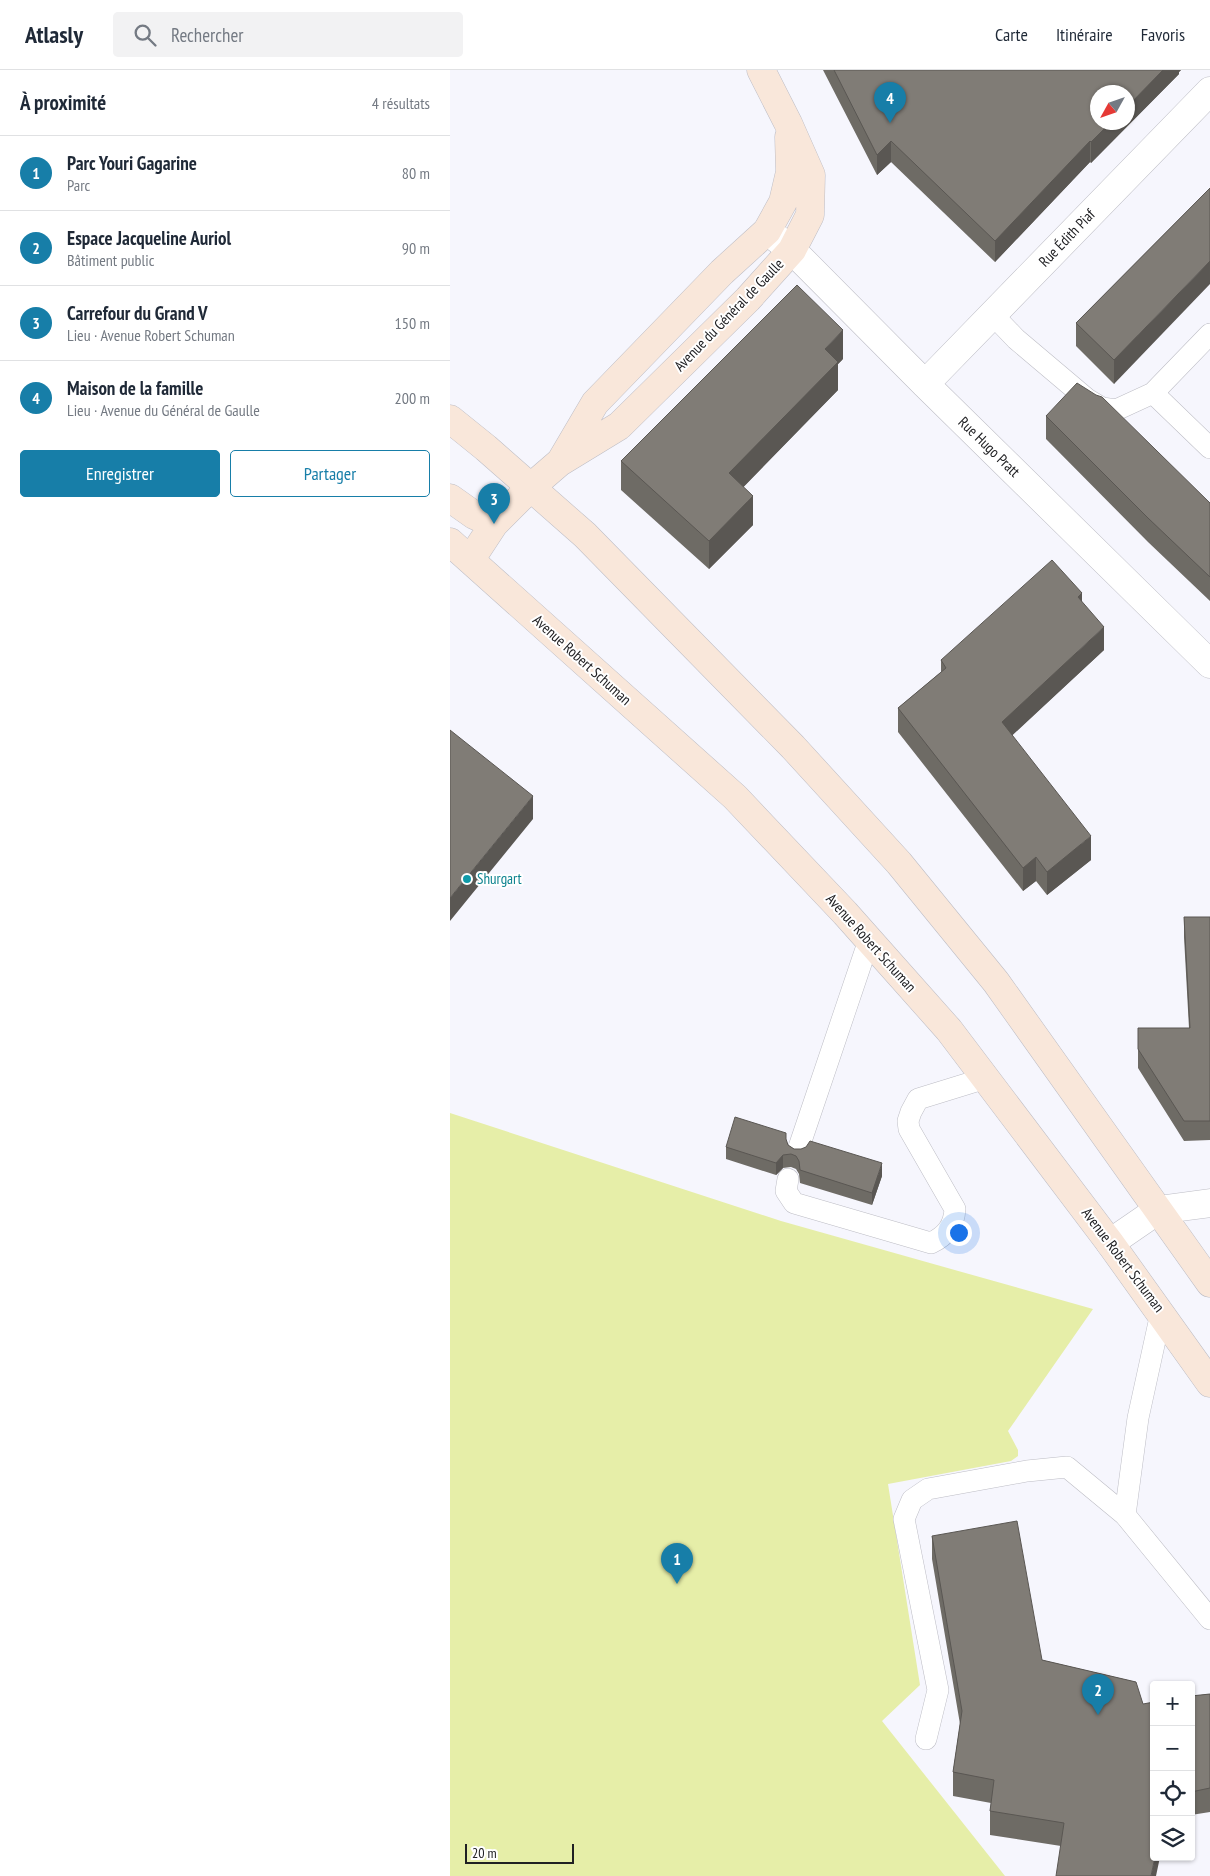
<!DOCTYPE html>
<html lang="fr">
<meta charset="utf-8">
<style>
:root{--surface:#fff;--page:#f2f2f3;--text:#1f2937;--muted:#747a83;--line:#e0e1e3;--accent:#177ea8}
body{margin:0;font-family:"PT Sans Narrow",sans-serif;background:var(--page);color:var(--text)}
.controls{position:absolute;right:15px;bottom:15px;display:grid;overflow:hidden;border-radius:5px;box-shadow:0 1px 4px #0004}
.controls button{width:45px;height:45px;display:grid;place-items:center;padding:0;border:0;border-bottom:1px solid var(--line);background:var(--surface);color:var(--text);font:25px sans-serif}
.compass{position:absolute;left:640px;top:15px;width:45px;height:45px;border-radius:50%;background:var(--surface);box-shadow:0 1px 4px #0004;rotate:230deg}
.scale{position:absolute;left:15px;bottom:12px;width:109px;box-sizing:border-box;padding-left:5px;border:2px solid #202023;border-top:0;font-size:14px;line-height:18px;white-space:nowrap;color:#202023;-webkit-text-stroke:4px #fff;paint-order:stroke}
.you{position:absolute;left:508px;top:1162px;width:18px;height:18px;margin:-12px;border:4px solid #fff;border-radius:50%;background:#1a73e8;box-shadow:0 0 0 8px #1a73e833}
.badge{display:grid;place-items:center;width:32px;height:32px;border-radius:50%;background:var(--accent);color:#fff;font-size:16px;font-weight:700}
.pin{position:absolute;translate:-50% -41px;filter:drop-shadow(0 1px 2px #0008)}
.pin::after{content:'';position:absolute;top:26px;width:18px;height:15px;background:inherit;clip-path:polygon(0 0,100% 0,50% 100%)}
.list{margin:0;padding:0;list-style:none}
h2{display:flex;justify-content:space-between;align-items:center;height:65px;margin:0;padding:0 20px;font-size:21px}
h2 small{font-size:16px;font-weight:400;color:var(--muted)}
.list li{display:grid;grid-template-columns:32px 1fr auto;gap:15px;align-items:center;box-sizing:border-box;height:75px;padding:0 20px;border-top:1px solid var(--line)}
.list b{display:block;font-size:19px;white-space:nowrap}
.list p{margin:0;font-size:16px;white-space:nowrap;color:var(--muted)}
.list em{font-size:16px;font-style:normal;color:var(--muted)}
.actions{display:flex;gap:10px;padding:15px 20px}
.actions a{flex:1;padding:11px 0;border:1px solid var(--accent);border-radius:5px;text-align:center;font-size:18px;color:var(--accent)}
.actions .main{background:var(--accent);color:#fff}
.icon{flex:none;width:28px;height:28px;fill:none;stroke:currentColor;stroke-width:2;stroke-linecap:round;stroke-linejoin:round}
.map{position:relative;flex:none;width:760px;height:1806px;overflow:hidden}
header{display:flex;align-items:center;gap:30px;box-sizing:border-box;height:70px;padding:0 25px;background:var(--surface);border-bottom:1px solid var(--line)}
header strong{font-size:24px}
nav{display:flex;gap:28px;margin-inline-start:auto;font-size:18px}
.search{width:350px;height:45px;background:var(--page);display:flex;align-items:center;gap:12px;box-sizing:border-box;padding:0 18px;border-radius:5px;color:var(--muted);font-size:19px}
main{display:flex}
aside{flex:1;background:var(--surface)}
.map>svg:first-child{display:block}
.green{fill:#e6eea8}
.lines{fill:none;stroke-linecap:round;stroke-linejoin:round}
.lane-casing{stroke:#bdbdc5;stroke-width:22}
.street-casing{stroke:#bdbdc5;stroke-width:29}
.secondary-casing{stroke:#bdbdc5;stroke-width:29}
.lane{stroke:#fff;stroke-width:21}
.street{stroke:#fff;stroke-width:28}
.secondary{stroke:#f9e7da;stroke-width:28}
.wall{fill:#6e6b65}
.shaded-wall{fill:#5a5753}
.building{fill:#807c76;stroke:#5a5753}
.culture-dot{fill:#0f9aa8;stroke:#fff;stroke-width:2}
.labels{text-anchor:middle;stroke-width:4;stroke-linejoin:round;paint-order:stroke}
.street-label{font-size:15px;fill:#202023;stroke:#fff}
.culture-label{font-size:15px;fill:#0d838f;stroke:#fff;text-anchor:start}
</style>
<header>
<strong>Atlasly</strong>
<div class="search"><svg class="icon" aria-label="search" viewBox="0 0 24 24"><circle cx="10" cy="10" r="6"/><path d="M15 15l6 6"/></svg>Rechercher</div>
<nav><a>Carte</a><a>Itinéraire</a><a>Favoris</a></nav>
</header>
<main>
<aside>
<h2>À proximité<small>4 résultats</small></h2>
<ul class="list">
<li><span class="badge">1</span><div><b>Parc Youri Gagarine</b><p>Parc</p></div><em>80 m</em></li>
<li><span class="badge">2</span><div><b>Espace Jacqueline Auriol</b><p>Bâtiment public</p></div><em>90 m</em></li>
<li><span class="badge">3</span><div><b>Carrefour du Grand V</b><p>Lieu · Avenue Robert Schuman</p></div><em>150 m</em></li>
<li><span class="badge">4</span><div><b>Maison de la famille</b><p>Lieu · Avenue du Général de Gaulle</p></div><em>200 m</em></li>
</ul>
<div class="actions"><a class="main">Enregistrer</a><a>Partager</a></div>
</aside>
<div class="map">
<svg width="760" height="1806" viewBox="0 0 760 1806">
<rect width="100%" height="100%" fill="#f6f6fd"/>
<path class="green" d="M 0,1043 L 331,1151 L 643,1239 L 558,1361 L 568,1380 L 568,1386 L 561,1391 L 438,1414 L 470,1615 L 432,1651 L 555,1806 L 0,1806 Z"/>
<g class="lines">
<g class="lane-casing">
<path id="lane" d="M 543,245 L 566,269 L 637,329 L 652,338 L 666,340 L 703,323 L 760,264
M 703,323 L 760,378
M 348,1080 L 419,870
M 338,1109 L 336,1121 L 344,1133 L 481,1173 C 496,1166 504,1156 505,1139 L 459,1059 L 458,1051 L 461,1042 L 468,1029 L 536,1008
M 711,1243 L 688,1348 L 675,1445 L 760,1549
M 476,1669 L 488,1620 L 454,1449 L 462,1430 L 478,1419 L 577,1401 L 617,1397 L 675,1445"/>
</g>
<g class="street-casing">
<path id="street" d="M 317,161 L 342,180 L 475,314 L 760,594
M 475,314 L 760,21
M 660,1173 L 708,1140 L 760,1133"/>
</g>
<g class="secondary-casing">
<path id="secondary" d="M 0,349 L 36,378 L 135,465 L 343,677 L 449,793 L 546,912 L 760,1213
M 112,389 L 145,333 L 272,202 L 317,161 L 333,132 L 340,102 L 339,67
M 0,428 L 24,445 L 44,454
M 0,472 L 285,727 L 395,843 L 499,960 L 660,1173 L 760,1313
M 21,489 L 44,454 L 81,417 L 110,392 L 169,356 L 298,229 L 342,180 L 360,145 L 361,105 L 338,53 L 311,0"/>
</g>
<use href="#lane" class="lane"/>
<use href="#street" class="street"/>
<use href="#secondary" class="secondary"/>
</g>
<path class="wall" d="M 373,0 L 731,0 L 729,2 L 729,4 L 641,93 L 640,92 L 545,192 L 441,92 L 427,105 Z
M 760,118 L 664,314 L 626,276 L 626,253 Z
M 393,289 L 388,294 L 388,320 L 293,417 L 303,455 L 259,499 L 171,420 L 171,391 Z
M 596,346 L 760,433 L 760,531 L 698,472 L 596,369 Z
M 654,580 L 562,665 L 641,790 L 597,825 L 586,811 L 573,821 L 448,662 L 448,638 L 491,602 L 491,590 Z
M 734,847 L 760,847 L 760,1070 L 734,1071 L 688,998 L 688,958 L 739,958 L 734,867 Z
M 336,1070 L 338,1075 L 344,1079 L 432,1106 L 422,1135 L 350,1113 L 349,1104 L 346,1099 L 341,1097 L 333,1098 L 326,1105 L 276,1089 L 276,1077 Z
M 482,1466 L 592,1590 L 686,1612 L 611,1776 L 540,1765 L 540,1741 L 541,1733 L 503,1726 L 503,1702 L 510,1654 L 482,1489 Z
M 760,1624 L 760,1742 L 741,1745 L 741,1626 Z"/>
<path class="shaded-wall" d="M 713,0 L 731,0 L 729,2 L 729,4 L 641,93 L 641,72 L 661,52 L 678,52 L 678,36 Z
M 441,71 L 441,92 L 427,105 L 427,85 Z
M 640,71 L 640,92 L 545,192 L 545,171 Z
M 760,191 L 760,214 L 664,314 L 664,290 Z
M 393,260 L 393,289 L 388,294 L 388,320 L 279,432 L 279,403 L 375,279 Z
M 303,426 L 303,455 L 259,499 L 259,471 Z
M 632,523 L 632,547 L 628,527 Z
M 654,557 L 654,580 L 552,675 L 552,652 Z
M 83,726 L 83,749 L 0,851 L 0,828 Z
M 641,766 L 641,790 L 597,825 L 597,802 Z
M 586,787 L 586,811 L 573,821 L 573,798 Z
M 333,1085 L 333,1098 L 326,1105 L 326,1093 Z
M 432,1093 L 432,1106 L 422,1135 L 422,1123 Z
M 705,1787 L 710,1787 L 706,1806 L 701,1806 Z"/>
<path class="building" d="M 384,0 L 713,0 L 678,36 L 678,22 L 648,22 L 648,52 L 661,52 L 641,72 L 640,71 L 545,171 L 441,71 L 427,85 Z
M 760,118 L 760,191 L 664,290 L 626,253 Z
M 347,215 L 393,260 L 375,279 L 388,292 L 279,403 L 303,426 L 259,471 L 171,391 Z
M 627,313 L 646,325 L 652,327 L 760,433 L 760,507 L 698,448 L 596,346 Z
M 602,490 L 632,523 L 628,527 L 654,557 L 552,652 L 641,766 L 597,802 L 586,787 L 573,798 L 448,638 L 496,598 L 491,590 Z
M 0,660 L 83,726 L 0,828 Z
M 734,847 L 760,847 L 760,1051 L 734,1051 L 688,979 L 688,958 L 740,958 Z
M 285,1047 L 336,1063 L 336,1069 L 338,1075 L 344,1079 L 351,1079 L 356,1077 L 360,1071 L 432,1093 L 422,1123 L 350,1100 L 349,1091 L 346,1086 L 341,1084 L 333,1085 L 326,1093 L 276,1077 Z
M 567,1451 L 592,1590 L 686,1612 L 693,1634 L 704,1632 L 704,1787 L 705,1787 L 701,1806 L 606,1806 L 614,1753 L 540,1741 L 544,1710 L 503,1702 L 512,1641 L 482,1466 Z
M 760,1624 L 760,1718 L 741,1722 L 741,1626 Z"/>
<circle class="culture-dot" cx="17" cy="809" r="5"/>
<g class="labels">
<g class="street-label">
<text transform="translate(617 168) rotate(-46)" y="5">Rue Édith Piaf</text>
<text transform="translate(279 245) rotate(-46)" y="5">Avenue du Général de Gaulle</text>
<text transform="translate(539 377) rotate(44)" y="5">Rue Hugo Pratt</text>
<text transform="translate(132 590) rotate(42)" y="5">Avenue Robert Schuman</text>
<text transform="translate(421 873) rotate(48)" y="5">Avenue Robert Schuman</text>
<text transform="translate(673 1190) rotate(53)" y="5">Avenue Robert Schuman</text>
</g>
<g class="culture-label">
<text x="27" y="814">Shurgart</text>
</g>
</g>
</svg>
<div class="controls">
<button>+</button>
<button>−</button>
<button><svg class="icon" aria-label="locate" viewBox="0 0 24 24"><circle cx="12" cy="12" r="6"/><path d="M12 2v4M12 18v4M2 12h4M18 12h4"/></svg></button>
<button><svg class="icon" aria-label="layers" viewBox="0 0 24 24"><path d="M12 4l9 5-9 5-9-5zM3 14l9 5 9-5"/></svg></button>
</div>
<svg class="compass" viewBox="-18 -18 36 36"><path d="M0-13l5 13h-10z" fill="#e53935"/><path d="M0 13l5-13h-10z" fill="#747a83"/></svg>
<div class="scale">20 m</div>
<div class="you"></div>
<div class="pin badge" style="left:227px;top:1514px">1</div>
<div class="pin badge" style="left:648px;top:1645px">2</div>
<div class="pin badge" style="left:44px;top:454px">3</div>
<div class="pin badge" style="left:440px;top:53px">4</div>
</div>
</main>
